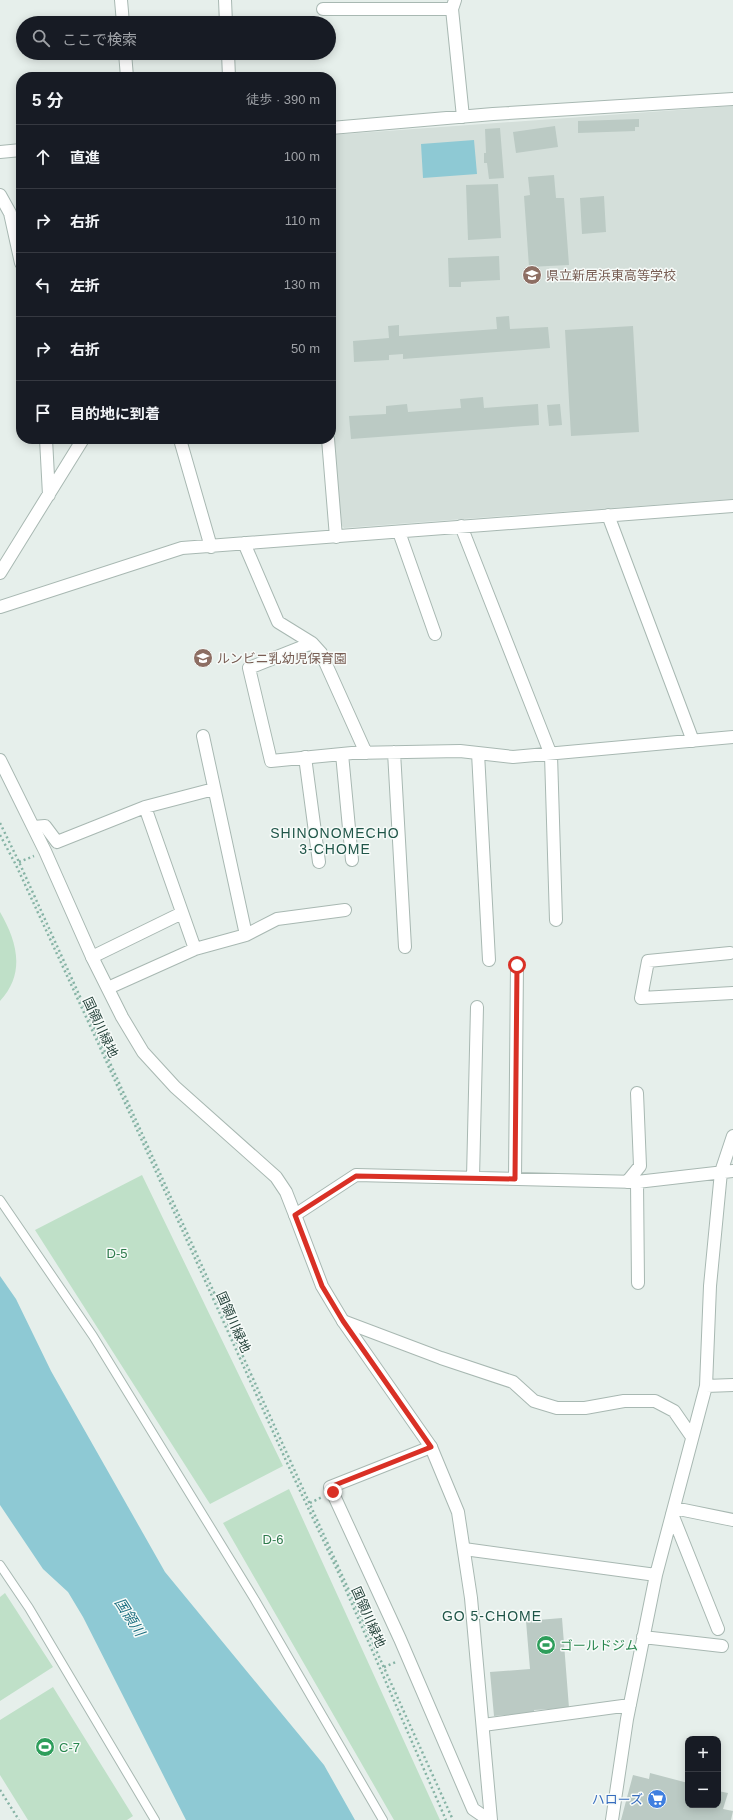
<!DOCTYPE html>
<html lang="ja">
<meta charset="utf-8">
<style>
:root{--surface:#171b24;--page:#20242c;--text:#f1f3f6;--muted:#9ea1a6;--line:#363941}
body{margin:0;font-family:Arial,"Noto Sans JP",sans-serif;background:var(--page);color:var(--text)}
.controls{position:absolute;right:12px;bottom:12px;display:grid;overflow:hidden;border-radius:8px;box-shadow:0 2px 10px #0003}
.controls button{width:36px;height:36px;display:grid;place-items:center;padding:0;border:0;border-bottom:1px solid var(--line);background:var(--surface);color:var(--text);font:20px sans-serif}
.stop{position:absolute;width:12px;height:12px;margin:-9px;border:3px solid #d93025;border-radius:50%;background:#fff}
.stop.end{background:#d93025;border-color:#fff;box-shadow:0 1px 4px #0008}
.list{margin:0;padding:0;list-style:none}
h2{display:flex;justify-content:space-between;align-items:center;height:52px;margin:0;padding:0 16px;font-size:17px}
h2 small{font-size:13px;font-weight:400;color:var(--muted)}
.list li{display:grid;grid-template-columns:26px 1fr auto;gap:12px;align-items:center;box-sizing:border-box;height:64px;padding:0 16px;border-top:1px solid var(--line)}
.list b{display:block;font-size:15px;white-space:nowrap}
.list em{font-size:13px;font-style:normal;color:var(--muted)}
.icon{flex:none;width:22px;height:22px;fill:none;stroke:currentColor;stroke-width:2;stroke-linecap:round;stroke-linejoin:round}
.map{position:relative;flex:none;width:733px;height:1820px;overflow:hidden}
.search{position:absolute;background:var(--surface);box-shadow:0 2px 10px #0003;left:16px;top:16px;width:320px;height:44px;display:flex;align-items:center;gap:10px;box-sizing:border-box;padding:0 14px;border-radius:22px;color:var(--muted);font-size:15px}
.panel{position:absolute;background:var(--surface);box-shadow:0 2px 10px #0003;left:16px;top:72px;width:320px;height:372px;border-radius:16px}
.map>svg:first-child{display:block}
.built{fill:#d4dfda}
.green{fill:#bfe0c8}
.water{fill:#8ec9d4}
.building{fill:#bbcac4}
.lines{fill:none;stroke-linecap:round;stroke-linejoin:round}
.service-casing{stroke:#a8b8b2;stroke-width:10}
.minor-casing{stroke:#a8b8b2;stroke-width:14}
.tertiary-casing{stroke:#a8b8b2;stroke-width:14}
.path{stroke:#86b3a5;stroke-width:2.5;stroke-dasharray:2 3;stroke-linecap:butt}
.service{stroke:#fff;stroke-width:8}
.minor{stroke:#fff;stroke-width:12}
.tertiary{stroke:#fff;stroke-width:12}
.route{stroke:#d93025;stroke-width:5}
.labels{text-anchor:middle;stroke-width:3;stroke-linejoin:round;paint-order:stroke}
.education-label{font-size:13px;fill:#785e54;stroke:#f7fbf9;text-anchor:start}
.street-label{font-size:13px;fill:#24423a;stroke:#f7fbf9}
.park-label{font-size:13px;fill:#2d7a4b;stroke:#f7fbf9}
.leisure-label{font-size:13px;fill:#27864d;stroke:#f7fbf9;text-anchor:start}
.shop-label{font-size:13px;fill:#366cbe;stroke:#f7fbf9;text-anchor:end}
.neighbourhood-label{font-size:14px;letter-spacing:1px;fill:#1f5548;stroke:#f7fbf9}
.water-label{font-size:14px;font-style:italic;fill:#1c6f80;stroke:#f7fbf9}
</style>
<div class="map">
<svg width="733" height="1820" viewBox="0 0 733 1820">
<rect width="100%" height="100%" fill="#e6efeb"/>
<path class="built" d="M 733,106 L 733,499 L 344,528 L 339,523 L 331,414 L 331,135 Z"/>
<path class="green" d="M 0,912 C 17,941 26,973 0,1001 Z
M 142,1175 L 283,1466 L 210,1504 L 35,1230 Z
M 289,1489 L 440,1820 L 394,1820 L 223,1523 Z
M 5,1593 L 53,1667 L 0,1701 L 0,1597 Z
M 53,1687 L 133,1816 L 127,1820 L 28,1820 L 0,1775 L 0,1720 Z"/>
<path class="water" d="M 474,140 L 477,174 L 423,178 L 421,144 Z
M 0,1276 L 16,1299 L 51,1371 L 165,1572 L 324,1765 L 355,1820 L 186,1820 L 83,1617 L 68,1592 L 43,1569 L 0,1505 Z"/>
<path class="building" d="M 639,119 L 639,127 L 635,127 L 635,131 L 578,133 L 578,121 Z
M 555,126 L 558,147 L 516,153 L 513,132 Z
M 500,128 L 504,178 L 489,179 L 487,163 L 484,163 L 484,153 L 486,153 L 485,129 Z
M 554,175 L 556,198 L 564,198 L 569,265 L 529,267 L 524,196 L 530,195 L 528,177 Z
M 498,184 L 501,238 L 468,240 L 466,185 Z
M 604,196 L 606,232 L 582,234 L 580,198 Z
M 499,256 L 500,280 L 461,282 L 461,287 L 449,287 L 448,258 Z
M 509,316 L 510,329 L 548,327 L 550,348 L 403,359 L 403,354 L 389,355 L 389,360 L 354,362 L 353,341 L 389,338 L 388,326 L 399,325 L 399,336 L 497,329 L 496,317 Z
M 633,326 L 639,432 L 571,436 L 565,330 Z
M 483,397 L 484,408 L 538,404 L 539,425 L 351,439 L 349,416 L 386,414 L 386,406 L 407,404 L 408,412 L 461,408 L 460,399 Z
M 560,404 L 562,425 L 549,426 L 547,405 Z
M 562,1618 L 569,1708 L 534,1710 L 534,1713 L 494,1716 L 490,1672 L 530,1669 L 526,1621 Z
M 650,1773 L 688,1783 L 688,1805 L 718,1805 L 718,1791 L 728,1793 L 723,1809 L 733,1811 L 731,1820 L 621,1820 L 633,1775 L 649,1779 Z"/>
<g class="lines">
<g class="service-casing">
<path id="service" d="M 0,1200 L 93,1336 L 255,1600 L 383,1820
M 0,1565 L 29,1608 L 155,1820"/>
</g>
<g class="minor-casing">
<path id="minor" d="M 121,0 L 123,23
M 225,0 L 226,23
M 455,0 L 452,9 L 463,117
M 323,9 L 452,9
M 125,53 L 127,77
M 228,53 L 229,77
M 331,128 L 493,114 L 733,99
M 0,152 L 21,150
M 0,195 L 10,213 L 21,263
M 46,439 L 49,495
M 328,439 L 336,537
M 181,443 L 211,547
M 608,515 L 693,741
M 461,526 L 551,755 L 556,920
M 399,532 L 435,634
M 244,543 L 278,622 L 312,643 L 249,668 L 271,761 L 352,753 L 460,751 L 513,757 L 733,737
M 0,573 L 83,439
M 0,607 L 182,548 L 733,506
M 312,643 L 321,653 L 366,753
M 203,736 L 246,935 L 277,919 L 345,910
M 394,752 L 405,947
M 478,753 L 489,960
M 342,754 L 352,860
M 305,757 L 319,862
M 145,807 L 195,949
M 34,827 L 45,826 L 57,842 L 145,807 L 214,789
M 730,953 L 648,961 L 641,998 L 733,993
M 92,957 L 182,913
M 108,988 L 195,949 L 246,935
M 733,1136 L 721,1172 L 710,1286 L 706,1386 L 733,1385
M 473,1178 L 477,1007
M 515,1179 L 517,965
M 627,1182 L 640,1166 L 637,1093
M 637,1182 L 638,1283
M 295,1215 L 356,1175 L 637,1182 L 733,1171
M 343,1321 L 441,1358 L 513,1382 L 534,1401 L 557,1408 L 585,1408 L 624,1401 L 655,1401 L 674,1411 L 692,1437
M 431,1447 L 330,1487 L 400,1639 L 473,1809 L 489,1820
M 674,1508 L 733,1520
M 672,1514 L 718,1629
M 464,1549 L 656,1575
M 643,1637 L 722,1646
M 483,1725 L 630,1705
M 612,1820 L 627,1719 L 656,1575 L 706,1386"/>
</g>
<g class="tertiary-casing">
<path id="tertiary" d="M 0,760 L 45,851 L 92,957 L 122,1017 L 143,1052 L 175,1087 L 276,1177 L 286,1192 L 295,1215 L 322,1286 L 343,1321 L 431,1447 L 458,1512 L 471,1598 L 491,1820"/>
</g>
<path class="path" d="M 0,823 L 19,862 L 453,1820
M 0,835 L 16,865 L 98,1043 L 288,1465 L 338,1572 L 446,1820
M 19,862 L 34,856
M 310,1503 L 322,1497
M 384,1667 L 396,1662
M 0,1790 L 19,1820"/>
<use href="#service" class="service"/>
<use href="#minor" class="minor"/>
<use href="#tertiary" class="tertiary"/>
</g>
<g class="lines">
<path class="route" d="M 333,1492 L 330,1487 L 431,1447 L 343,1321 L 322,1286 L 295,1215 L 356,1176 L 515,1179 L 517,965"/>
</g>
<defs>
<g id="school-disc" transform="scale(1)"><circle r="9.5" fill="#8d6e63" stroke="#f7fbf9"/><path d="M0-5L7-2L0 1L-7-2ZM-4 1L0 2.5L4 1V4Q0 6-4 4Z" fill="#fff"/></g>
<g id="stadium-disc" transform="scale(1)"><circle r="9.5" fill="#2e9e5b" stroke="#f7fbf9"/><path d="M0-5a6.5 5 0 1 0 0 10a6.5 5 0 1 0 0-10ZM-3.5-1.8h7v3.6h-7Z" fill="#fff"/></g>
<g id="supermarket-disc" transform="scale(1)"><circle r="9.5" fill="#3f7fe0" stroke="#f7fbf9"/><path d="M-6-5.5h2.5l.6 2H6L4.5 2H-2.5L-4.4-4H-6ZM-1.5 3.2a1.3 1.3 0 1 0 .1 0ZM3 3.2a1.3 1.3 0 1 0 .1 0Z" fill="#fff"/></g>
</defs>
<g fill-rule="evenodd">
<use href="#school-disc" x="532" y="275"/>
<use href="#school-disc" x="203" y="658"/>
<use href="#stadium-disc" x="546" y="1645"/>
<use href="#stadium-disc" x="45" y="1747"/>
<use href="#supermarket-disc" x="657" y="1799"/>
</g>
<g class="labels">
<g class="education-label">
<text x="546" y="280">県立新居浜東高等学校</text>
<text x="217" y="663">ルンビニ乳幼児保育園</text>
</g>
<g class="street-label">
<text transform="translate(101 1027) rotate(65)" y="5">国領川緑地</text>
<text transform="translate(234 1322) rotate(66)" y="5">国領川緑地</text>
<text transform="translate(369 1617) rotate(66)" y="5">国領川緑地</text>
</g>
<g class="park-label">
<text x="117" y="1258">D-5</text>
<text x="273" y="1544">D-6</text>
</g>
<g class="leisure-label">
<text x="560" y="1650">ゴールドジム</text>
<text x="59" y="1752">C-7</text>
</g>
<g class="shop-label">
<text x="643" y="1804">ハローズ</text>
</g>
<g class="neighbourhood-label">
<text x="335" y="838">SHINONOMECHO<tspan x="335" dy="16">3-CHOME</tspan></text>
<text x="492" y="1621">GO 5-CHOME</text>
</g>
<g class="water-label">
<text transform="translate(130 1617) rotate(57)" y="5">国領川</text>
</g>
</g>
</svg>
<div class="controls">
<button>+</button>
<button>−</button>
</div>
<div class="stop" style="left:517px;top:965px"></div>
<div class="stop end" style="left:333px;top:1492px"></div>
<div class="search"><svg class="icon" aria-label="search" viewBox="0 0 24 24"><circle cx="10" cy="10" r="6"/><path d="M15 15l6 6"/></svg>ここで検索</div>
<section class="panel">
<h2>5 分<small>徒歩 · 390 m</small></h2>
<ul class="list">
<li><svg class="icon" aria-label="ahead" viewBox="0 0 24 24"><path d="M12 20V5M6 11l6-6 6 6"/></svg><div><b>直進</b></div><em>100 m</em></li>
<li><svg class="icon" aria-label="right" viewBox="0 0 24 24"><path d="M7 20v-9h11M14 6l5 5-5 5"/></svg><div><b>右折</b></div><em>110 m</em></li>
<li><svg class="icon" aria-label="left" viewBox="0 0 24 24"><path d="M17 20v-9H6M10 6l-5 5 5 5"/></svg><div><b>左折</b></div><em>130 m</em></li>
<li><svg class="icon" aria-label="right" viewBox="0 0 24 24"><path d="M7 20v-9h11M14 6l5 5-5 5"/></svg><div><b>右折</b></div><em>50 m</em></li>
<li><svg class="icon" aria-label="arrive" viewBox="0 0 24 24"><path d="M6 21V4h12l-3 4 3 4H6"/></svg><div><b>目的地に到着</b></div></li>
</ul>
</section>
</div>
